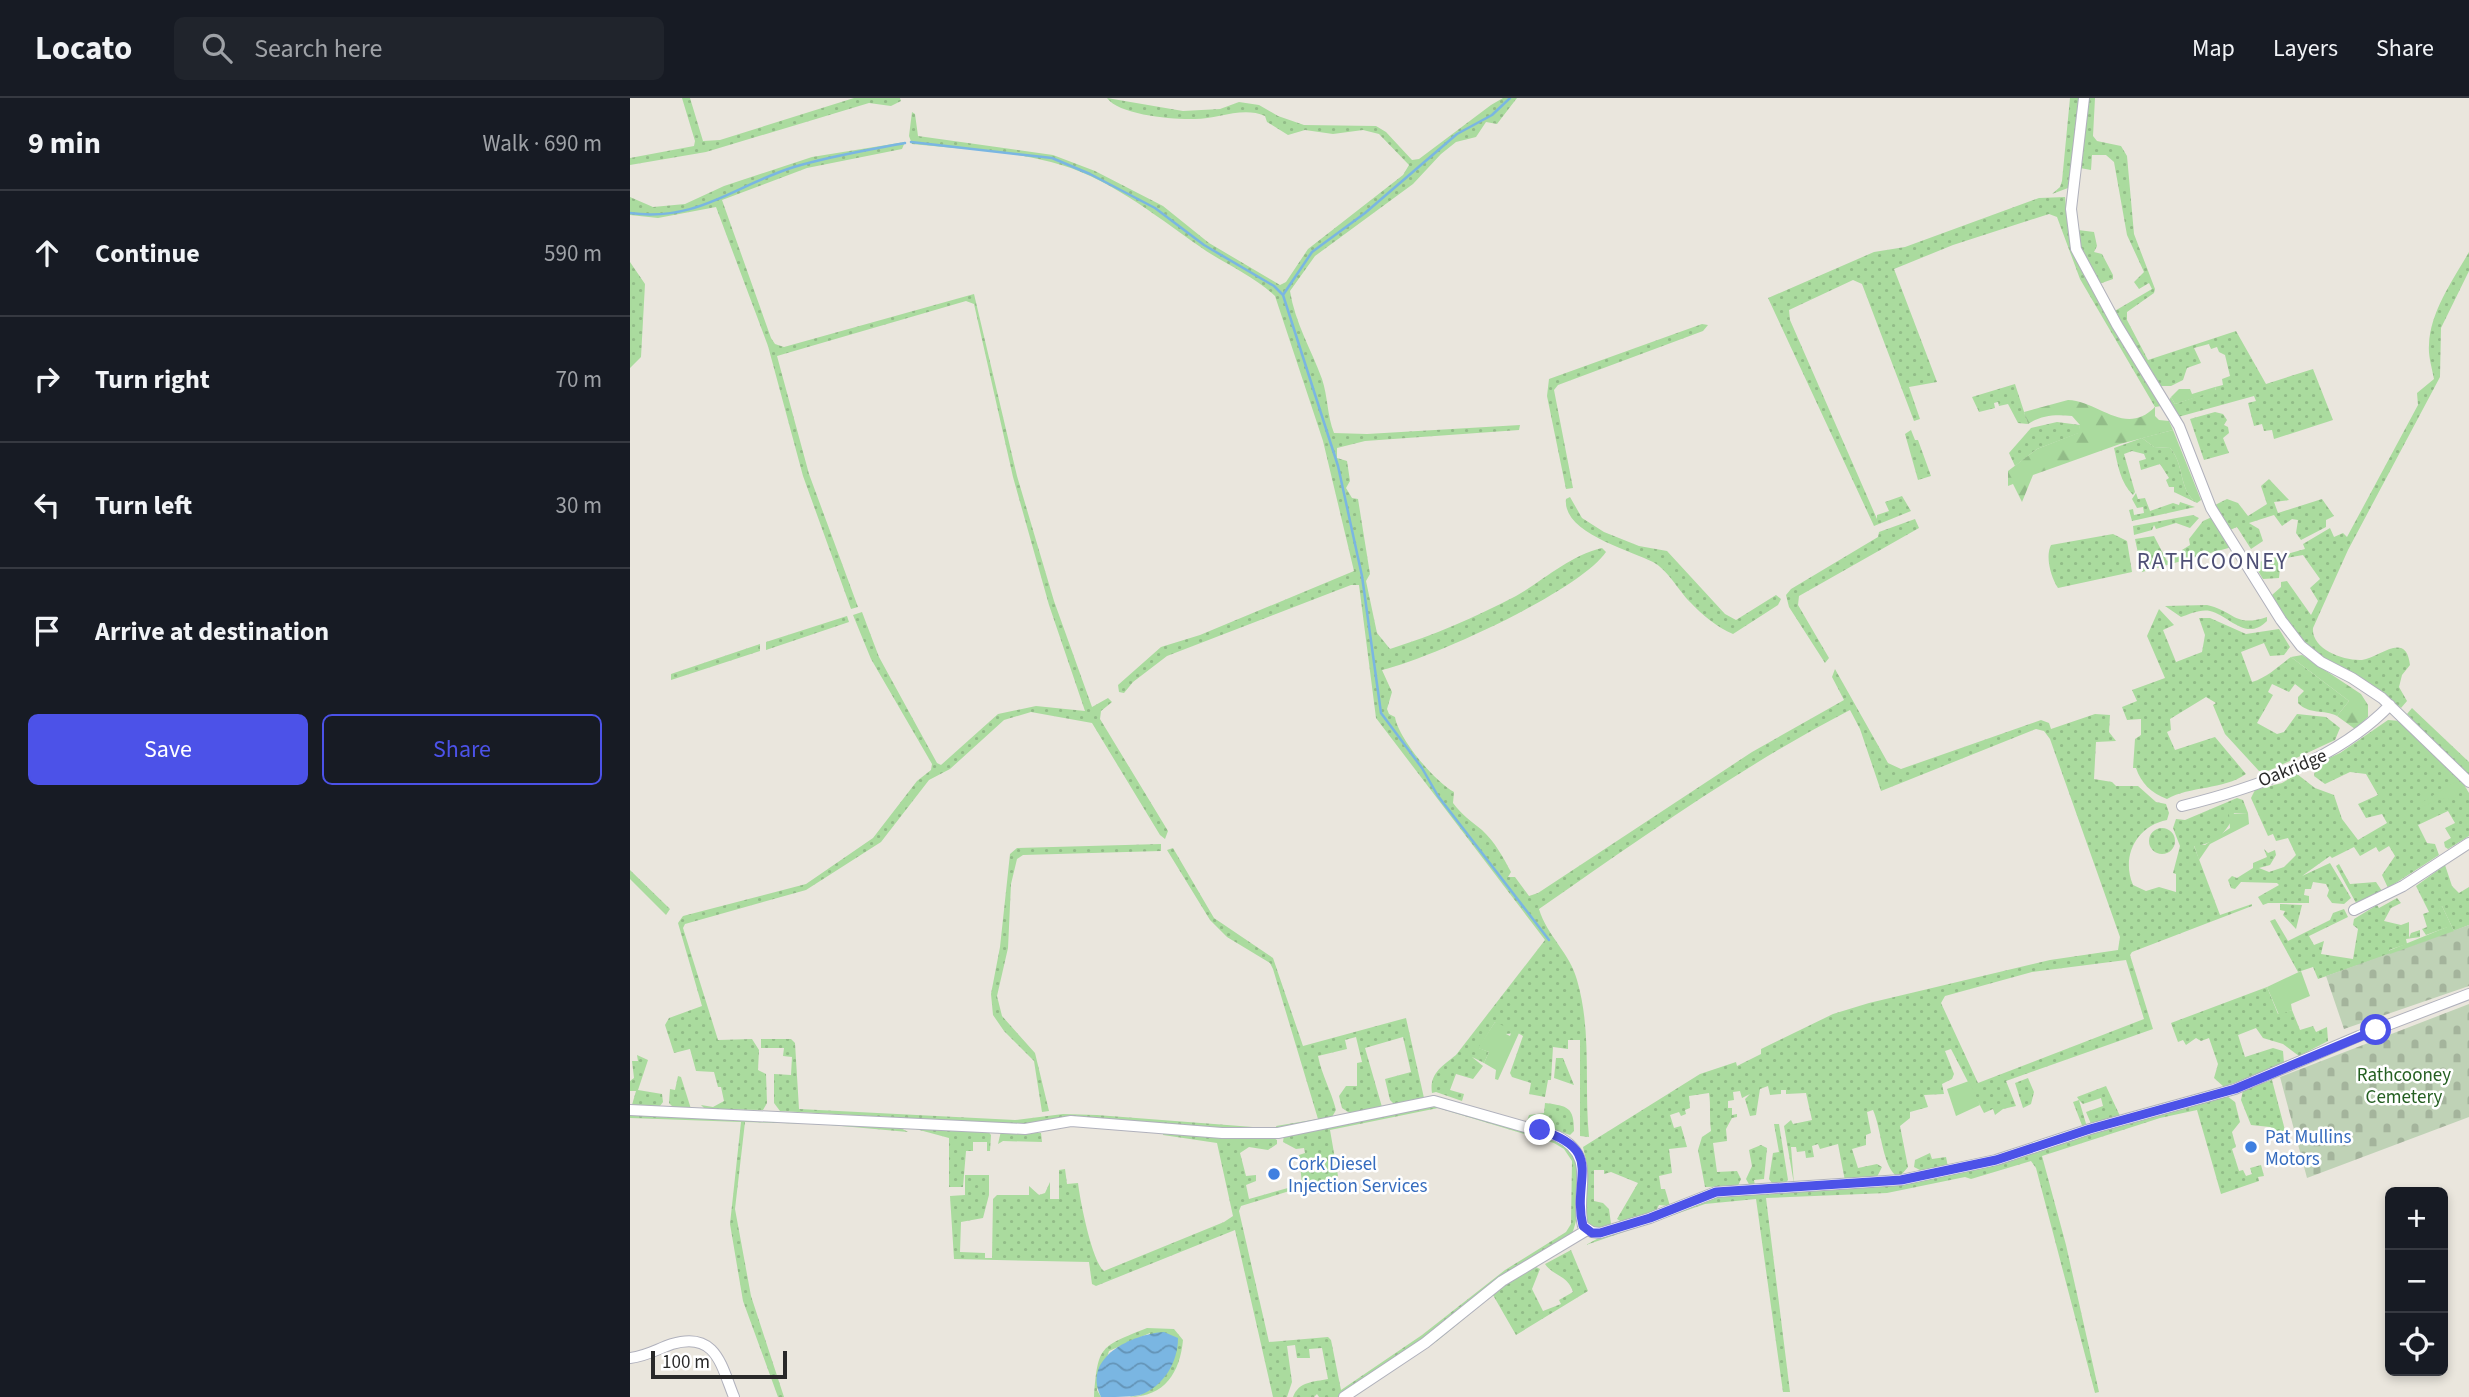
<!DOCTYPE html>
<meta charset="utf-8">
<style>
:root{--surface:#171b24;--page:#20242c;--text:#f1f3f6;--muted:#9ea1a6;--line:#363941;--accent:#4c52e8}
body{margin:0;font-family:"Source Sans 3",sans-serif;background:var(--page);color:var(--text)}
.controls{position:absolute;right:21px;bottom:21px;display:grid;overflow:hidden;border-radius:10px;box-shadow:0 4px 10px #0003}
.controls button{width:63px;height:63px;display:grid;place-items:center;padding:0;border:0;border-bottom:2px solid var(--line);background:var(--surface);color:var(--text);font:35px sans-serif}
.scale{position:absolute;left:21px;bottom:18px;width:136px;box-sizing:border-box;padding-left:7px;border:4px solid #292929;border-top:0;font-size:19px;line-height:24px;white-space:nowrap;color:#292929;-webkit-text-stroke:5px #fff;paint-order:stroke}
.stop{position:absolute;width:21px;height:21px;margin:-16px;border:5px solid #4c52e8;border-radius:50%;background:#fff}
.stop.end{background:#4c52e8;border-color:#fff;box-shadow:0 2px 7px #0008}
.list{margin:0;padding:0;list-style:none}
h2{display:flex;justify-content:space-between;align-items:center;height:91px;margin:0;padding:0 28px;font-size:30px}
h2 small{font-size:23px;font-weight:400;color:var(--muted)}
.list li{display:grid;grid-template-columns:46px 1fr auto;gap:21px;align-items:center;box-sizing:border-box;height:126px;padding:0 28px;border-top:2px solid var(--line)}
.list b{display:block;font-size:26px;white-space:nowrap}
.list em{font-size:23px;font-style:normal;color:var(--muted)}
.actions{display:flex;gap:14px;padding:21px 28px}
.actions a{flex:1;padding:16px 0;border:2px solid var(--accent);border-radius:10px;text-align:center;font-size:24px;color:var(--accent)}
.actions .main{background:var(--accent);color:#fff}
.icon{flex:none;width:38px;height:38px;fill:none;stroke:currentColor;stroke-width:2;stroke-linecap:round;stroke-linejoin:round}
.map{position:relative;flex:none;width:1839px;height:1299px;overflow:hidden}
header{display:flex;align-items:center;gap:42px;box-sizing:border-box;height:98px;padding:0 35px;background:var(--surface);border-bottom:2px solid var(--line)}
header strong{font-size:33px}
nav{display:flex;gap:38px;margin-inline-start:auto;font-size:24px}
.search{width:490px;height:63px;background:var(--page);display:flex;align-items:center;gap:18px;box-sizing:border-box;padding:0 24px;border-radius:10px;color:var(--muted);font-size:26px}
main{display:flex}
aside{flex:1;background:var(--surface)}
.map>svg:first-child{display:block}
.grass{fill:url(#grass-dots);fill-rule:evenodd}
.forest{fill:url(#forest-firs)}
.cemetery{fill:url(#cemetery-stones)}
.garden{fill:#aadb9e}
.water{fill:url(#water-waves)}
.lines{fill:none;stroke-linecap:round;stroke-linejoin:round}
.stream{stroke:#7ab6e2;stroke-width:2.5}
.minor-casing{stroke:#b0b1bc;stroke-width:12}
.minor{stroke:#fff;stroke-width:10}
.route{stroke:#4c52e8;stroke-width:9}
.shop-dot{fill:#3f7fe0;stroke:#fff;stroke-width:2.5}
.labels{text-anchor:middle;stroke-width:5;stroke-linejoin:round;paint-order:stroke}
.street-label{font-size:19px;fill:#292929;stroke:#fff}
.park-label{font-size:19px;fill:#245f21;stroke:#fff}
.shop-label{font-size:19px;fill:#366cbe;stroke:#fff;text-anchor:start}
.quarter-label{font-size:23px;letter-spacing:2px;fill:#4e4f75;stroke:#fff}
</style>
<header>
<strong>Locato</strong>
<div class="search"><svg class="icon" aria-label="search" viewBox="0 0 24 24"><circle cx="10" cy="10" r="6"/><path d="M15 15l6 6"/></svg>Search here</div>
<nav><a>Map</a><a>Layers</a><a>Share</a></nav>
</header>
<main>
<aside>
<h2>9 min<small>Walk · 690 m</small></h2>
<ul class="list">
<li><svg class="icon" aria-label="ahead" viewBox="0 0 24 24"><path d="M12 20V5M6 11l6-6 6 6"/></svg><div><b>Continue</b></div><em>590 m</em></li>
<li><svg class="icon" aria-label="right" viewBox="0 0 24 24"><path d="M7 20v-9h11M14 6l5 5-5 5"/></svg><div><b>Turn right</b></div><em>70 m</em></li>
<li><svg class="icon" aria-label="left" viewBox="0 0 24 24"><path d="M17 20v-9H6M10 6l-5 5 5 5"/></svg><div><b>Turn left</b></div><em>30 m</em></li>
<li><svg class="icon" aria-label="arrive" viewBox="0 0 24 24"><path d="M6 21V4h12l-3 4 3 4H6"/></svg><div><b>Arrive at destination</b></div></li>
</ul>
<div class="actions"><a class="main">Save</a><a>Share</a></div>
</aside>
<div class="map">
<svg width="1839" height="1299" viewBox="0 0 1839 1299">
<defs>
<pattern id="grass-dots" width="8" height="8" patternUnits="userSpaceOnUse" patternTransform="scale(1.75)"><rect width="8" height="8" fill="#aadb9e"/><path d="M2 2h.1M6 6h.1" fill="none" stroke="#92bc88" stroke-width="1.8" stroke-linecap="round"/></pattern>
<pattern id="forest-firs" width="22" height="20" patternUnits="userSpaceOnUse" patternTransform="scale(1.75)"><rect width="22" height="20" fill="#aadb9e"/><path d="M5 1l3.5 6h-7zM16 11l3.5 6h-7z" fill="#92bc88"/></pattern>
<pattern id="cemetery-stones" width="16" height="16" patternUnits="userSpaceOnUse" patternTransform="scale(1.75)"><rect width="16" height="16" fill="#bfd2b6"/><path d="M2 7V4a2 2 0 0 1 4 0v3zM10 15v-3a2 2 0 0 1 4 0v3z" fill="#a4b49c"/></pattern>
<pattern id="water-waves" width="16" height="10" patternUnits="userSpaceOnUse" patternTransform="scale(1.75)"><rect width="16" height="10" fill="#7ab6e2"/><path d="M0 5q4-4 8 0t8 0" fill="none" stroke="#6494b7"/></pattern>
</defs>
<rect width="100%" height="100%" fill="#eae6dd"/>
<path class="grass" d="M 52,0 L 60,0 L 73,43 L 90,42 L 224,0 L 270,0 L 271,3 L 261,8 L 239,5 L 76,54 L 0,67 L 0,60 L 64,48 L 65,43 Z
M 477,0 L 553,13 L 590,11 L 609,4 L 629,7 L 648,18 L 674,27 L 746,28 L 756,34 L 782,62 L 789,61 L 861,7 L 873,0 L 887,0 L 867,26 L 856,24 L 846,39 L 826,44 L 811,56 L 783,86 L 685,158 L 660,193 C 665,225 681,251 692,281 C 698,299 697,317 704,335 L 737,336 L 890,327 L 889,332 L 735,343 L 707,350 L 707,360 L 717,363 L 720,383 L 716,390 L 722,400 L 728,401 L 740,476 L 736,483 L 747,535 L 760,551 C 804,537 844,520 886,498 C 914,482 939,458 972,450 L 976,454 C 948,494 802,560 752,572 L 762,594 L 757,611 L 759,616 L 765,619 C 768,640 805,684 824,694 L 823,705 C 832,717 841,723 852,732 C 865,744 873,759 881,774 L 878,779 L 885,779 L 899,798 L 908,795 L 1122,654 L 1214,602 L 1202,579 L 1205,571 L 1258,665 L 1271,671 L 1411,622 L 1419,625 L 1421,631 L 1465,616 L 1480,617 L 1479,634 L 1486,643 L 1466,644 L 1464,681 L 1482,684 L 1486,688 L 1508,688 L 1526,704 L 1536,706 L 1539,715 L 1537,722 C 1506,728 1491,759 1503,787 L 1516,793 L 1529,789 L 1546,794 L 1546,776 L 1543,775 L 1550,748 L 1543,730 L 1546,721 L 1555,722 L 1607,700 L 1613,702 L 1618,715 L 1604,715 C 1599,734 1583,747 1564,748 L 1590,817 L 1622,806 L 1622,808 L 1502,854 L 1500,857 L 1523,931 L 1376,983 L 1386,1008 L 1373,1011 L 1365,1017 L 1363,1011 L 1354,1015 L 1321,951 L 1315,953 L 1324,976 L 1322,981 L 1312,986 L 1314,996 L 1294,997 L 1298,1009 L 1280,1014 L 1280,1020 L 1270,1028 L 1278,1069 L 1272,1076 L 1265,1077 C 1252,1064 1251,1030 1243,1012 L 1237,1014 L 1241,1035 L 1236,1037 L 1236,1047 L 1222,1051 L 1228,1070 L 1247,1066 L 1252,1069 L 1247,1079 L 1215,1083 L 1208,1046 L 1190,1051 L 1188,1046 L 1182,1048 L 1184,1059 L 1176,1060 L 1175,1053 L 1167,1054 L 1166,1049 L 1161,1049 L 1164,1086 L 1154,1028 L 1161,1022 L 1163,1026 L 1182,1022 L 1176,995 L 1156,996 L 1156,992 L 1151,992 L 1151,996 L 1140,997 L 1138,988 L 1130,991 L 1126,1017 L 1120,1018 L 1115,1001 L 1120,996 L 1112,1000 L 1110,993 L 1103,994 L 1104,1002 L 1098,1003 L 1098,1010 L 1102,1010 L 1102,1017 L 1107,1016 L 1107,1019 L 1102,1020 L 1096,1031 L 1097,1043 L 1083,1045 L 1087,1074 L 1107,1073 L 1111,1081 L 1108,1088 L 1075,1089 L 1068,1052 L 1072,1039 L 1081,1033 C 1079,1018 1081,1008 1079,995 L 1059,998 L 1060,1010 L 1055,1012 L 1056,1016 L 1051,1018 L 1049,1014 L 1040,1017 L 1044,1030 L 1051,1028 L 1057,1049 L 1039,1051 L 1042,1075 L 1029,1078 L 1031,1091 L 1035,1091 L 1040,1108 L 1029,1107 L 1025,1115 L 992,1124 L 987,1121 L 1008,1085 L 981,1074 L 974,1076 L 974,1072 L 964,1072 L 964,1103 L 973,1105 L 979,1111 L 981,1126 C 971,1134 960,1130 954,1119 L 957,1066 L 953,1049 L 1070,976 L 1106,964 L 1107,968 L 1131,956 L 1131,951 L 1203,916 L 1239,905 L 1420,862 L 1488,852 L 1490,839 L 1420,641 L 1414,633 L 1406,631 L 1251,693 L 1230,631 L 1220,612 C 1110,669 1010,741 909,811 C 917,838 940,855 947,882 C 962,933 954,987 959,1039 L 950,1038 L 950,942 L 938,942 L 938,951 L 923,949 L 921,982 L 918,982 L 915,999 L 899,996 L 901,985 L 882,979 L 880,975 L 893,938 L 888,935 L 875,936 L 865,924 L 849,950 L 859,954 L 854,965 L 842,959 L 853,968 L 843,981 L 826,976 L 820,992 L 834,996 L 832,1003 L 806,994 L 802,995 C 799,976 812,968 826,957 L 915,842 L 746,620 L 729,487 L 721,487 L 537,558 L 503,584 L 494,595 L 489,594 L 488,587 L 531,549 L 570,537 L 724,473 L 693,343 L 645,198 C 623,177 594,166 569,148 C 523,116 477,78 421,64 C 376,52 328,51 282,46 L 279,38 L 282,14 L 285,16 L 288,38 L 423,57 L 465,73 L 533,108 L 579,145 L 650,187 L 656,184 L 678,151 L 773,77 L 779,67 L 749,36 L 733,32 L 703,36 L 675,32 L 658,37 L 637,24 L 635,18 C 613,8 587,21 565,21 C 544,22 489,17 477,0 ZM 1496,862 L 1514,921 L 1348,985 L 1311,905 L 1315,898 L 1402,874 Z
M 1440,0 L 1450,0 L 1438,90 L 1422,96 L 1430,89 L 1432,83 Z
M 1457,0 L 1465,0 L 1463,38 L 1467,43 L 1491,48 L 1497,58 L 1504,136 L 1525,191 L 1524,195 L 1497,214 L 1497,222 L 1518,262 L 1606,233 L 1636,286 L 1683,271 L 1703,322 L 1644,341 L 1642,332 L 1634,333 L 1632,326 L 1624,328 L 1618,305 L 1626,303 L 1624,298 L 1548,319 L 1538,304 L 1541,299 L 1545,306 L 1586,292 L 1585,289 L 1593,287 L 1592,281 L 1600,278 L 1595,257 L 1589,254 L 1587,249 L 1581,251 L 1579,246 L 1564,250 L 1571,265 L 1557,270 L 1553,282 L 1541,288 L 1529,288 L 1483,214 L 1522,191 L 1519,185 L 1509,191 L 1504,184 L 1514,174 L 1497,137 L 1484,64 L 1476,57 L 1462,57 L 1461,72 L 1450,70 Z
M 275,44 L 272,51 L 177,70 L 92,102 L 141,240 L 145,246 L 154,249 L 344,196 L 387,378 L 424,503 L 462,609 L 478,600 L 482,604 L 471,613 L 470,621 L 538,733 L 535,741 L 530,737 L 462,625 L 401,614 L 374,622 L 320,671 L 299,682 L 251,744 L 176,792 L 55,826 L 53,830 L 88,942 L 122,941 L 129,952 L 128,972 L 136,976 L 137,1005 L 133,1012 L 75,1011 L 71,1007 L 83,1009 L 94,1003 L 91,989 L 88,989 L 84,974 L 66,973 L 60,951 L 44,955 L 35,927 L 39,920 L 72,908 L 48,825 L 53,818 L 176,786 L 243,740 L 287,683 L 301,672 L 302,666 L 241,561 L 223,517 L 232,514 L 249,559 L 307,665 L 311,667 L 368,616 L 406,608 L 455,613 L 419,507 L 383,379 L 344,206 L 336,203 L 147,258 L 179,376 L 228,509 L 221,511 L 173,378 L 138,248 L 86,109 L 28,120 L 0,117 L 0,99 L 23,109 L 55,106 L 94,88 L 182,59 Z
M 1435,99 L 1439,137 L 1458,182 L 1531,308 L 1525,309 L 1450,181 L 1427,119 L 1419,116 L 1323,147 L 1264,171 L 1307,284 L 1279,289 L 1290,321 L 1284,323 L 1232,186 L 1223,182 L 1159,212 L 1160,222 L 1247,421 L 1247,417 L 1259,413 L 1255,404 L 1272,398 L 1281,413 L 1244,428 L 1138,200 L 1244,154 L 1275,149 L 1409,100 Z
M 1448,132 L 1464,134 L 1467,148 L 1464,154 L 1472,156 L 1483,177 L 1483,181 L 1469,186 L 1474,190 L 1470,190 L 1449,150 Z
M 1839,154 L 1839,173 L 1811,230 L 1810,279 L 1718,452 L 1683,530 C 1681,551 1713,563 1732,562 C 1749,560 1776,532 1780,567 L 1772,577 L 1769,589 L 1777,603 L 1771,610 C 1742,586 1702,574 1675,548 C 1661,534 1651,515 1642,497 L 1651,489 L 1651,484 L 1657,483 L 1681,517 L 1688,503 L 1680,490 L 1690,481 L 1673,457 L 1651,461 L 1649,480 L 1633,481 L 1625,468 L 1629,464 L 1675,451 L 1673,446 L 1700,430 L 1704,439 L 1713,435 L 1717,439 L 1788,307 L 1787,295 L 1804,281 C 1802,270 1798,258 1799,247 C 1800,214 1823,182 1839,154 Z
M 0,164 L 15,186 L 11,259 L 0,270 Z
M 1072,226 L 1078,227 L 1073,233 L 928,287 L 924,292 L 943,390 L 936,391 L 917,298 L 919,281 Z
M 1385,286 L 1398,326 L 1388,325 L 1378,306 L 1369,308 L 1368,304 L 1364,305 L 1365,310 L 1349,314 L 1342,299 Z
M 1585,314 L 1593,316 L 1597,322 L 1594,327 L 1598,329 L 1599,335 L 1593,340 L 1599,355 L 1574,362 L 1560,321 Z
M 1427,324 L 1450,327 L 1449,335 L 1407,351 L 1385,368 L 1379,355 L 1401,330 Z
M 1281,332 L 1285,342 L 1288,342 L 1301,378 L 1288,382 L 1275,336 Z
M 1512,340 L 1524,349 L 1540,350 C 1555,366 1548,392 1567,405 L 1544,394 L 1544,389 L 1539,389 L 1536,382 L 1539,380 L 1530,366 L 1511,372 L 1509,363 L 1516,361 L 1514,356 L 1502,353 L 1494,356 L 1505,394 L 1503,397 C 1490,384 1488,367 1484,350 Z
M 1639,381 L 1659,402 L 1644,404 L 1648,415 L 1692,401 L 1704,418 L 1696,422 L 1696,429 L 1671,442 L 1666,435 L 1668,422 L 1662,421 L 1652,428 L 1644,417 L 1619,425 L 1629,431 L 1633,443 L 1621,451 L 1607,429 L 1600,432 L 1585,407 L 1597,401 L 1608,405 L 1618,418 L 1637,406 L 1631,388 Z
M 1506,395 L 1508,401 L 1515,400 L 1520,413 L 1543,405 L 1549,407 L 1550,404 L 1565,409 L 1502,423 L 1499,412 L 1503,411 L 1504,417 L 1514,415 L 1513,409 L 1507,410 L 1502,401 Z
M 940,399 L 952,420 L 974,434 L 1009,448 L 1037,453 L 1095,516 L 1106,522 L 1146,497 L 1151,501 L 1148,507 L 1103,536 C 1087,529 1072,517 1060,504 C 1048,492 1038,472 1023,464 C 1000,452 932,435 936,401 Z
M 1563,417 L 1569,420 L 1560,430 L 1546,425 L 1526,431 L 1524,427 L 1522,432 L 1504,437 L 1503,428 Z
M 1582,419 L 1602,449 L 1512,474 L 1505,441 L 1524,438 L 1537,463 L 1553,455 L 1552,452 L 1560,447 L 1559,441 L 1573,423 Z
M 1285,421 L 1289,430 L 1169,498 L 1168,507 L 1199,560 L 1195,565 L 1159,509 L 1156,497 L 1161,491 L 1248,439 L 1249,434 Z
M 1483,436 L 1497,443 L 1502,474 L 1428,490 C 1421,479 1415,459 1421,447 Z
M 1577,507 C 1605,513 1604,530 1637,519 L 1637,523 C 1616,544 1600,518 1580,513 C 1570,511 1560,516 1551,519 L 1535,508 Z
M 1529,511 L 1544,527 L 1533,532 L 1546,564 L 1572,554 L 1575,537 L 1569,520 L 1580,520 L 1616,536 L 1649,531 L 1660,549 L 1654,557 L 1640,558 L 1634,545 L 1611,554 L 1622,584 C 1638,579 1647,569 1661,559 L 1719,603 L 1707,618 C 1694,611 1679,617 1668,605 L 1668,599 L 1674,593 L 1665,586 L 1659,594 L 1642,586 L 1638,594 L 1643,597 L 1627,625 L 1647,636 L 1654,634 L 1667,616 L 1696,619 L 1710,630 L 1705,642 L 1638,673 L 1629,673 L 1595,636 L 1583,607 L 1586,605 L 1576,599 L 1540,621 L 1541,632 L 1537,634 L 1545,652 L 1585,639 L 1616,676 C 1593,692 1560,688 1537,701 C 1521,695 1511,685 1506,670 L 1503,670 L 1505,641 L 1511,637 L 1511,621 L 1497,622 L 1492,609 L 1507,603 L 1502,592 L 1535,580 L 1517,538 Z
M 217,518 L 219,524 L 136,552 L 136,544 Z
M 130,546 L 130,553 L 41,582 L 41,576 Z
M 1782,610 L 1839,664 L 1839,680 L 1777,616 Z
M 1758,622 L 1771,623 L 1833,685 L 1839,695 L 1839,738 L 1818,751 L 1815,749 L 1814,744 L 1821,740 L 1815,730 L 1825,725 L 1818,713 L 1788,727 L 1797,745 L 1805,746 L 1809,757 L 1758,790 L 1752,777 L 1765,758 L 1759,748 L 1749,754 L 1746,749 L 1730,758 L 1724,749 L 1702,760 L 1700,758 L 1672,778 L 1700,765 L 1721,800 L 1714,806 L 1702,805 L 1697,798 L 1699,792 L 1696,786 L 1683,784 L 1681,791 L 1675,791 L 1674,797 L 1679,798 L 1679,805 L 1638,805 L 1633,807 L 1628,799 L 1649,787 L 1647,785 L 1611,784 L 1605,791 L 1601,790 L 1598,782 L 1602,778 L 1607,780 L 1623,770 L 1623,765 L 1637,759 L 1634,751 L 1638,755 L 1645,752 L 1646,757 L 1640,767 L 1629,770 L 1639,774 L 1654,769 L 1666,757 L 1658,740 L 1646,743 L 1643,736 L 1638,738 L 1621,700 L 1625,692 L 1652,685 L 1667,676 L 1685,690 L 1704,697 L 1712,721 L 1728,742 L 1757,725 L 1752,716 L 1736,720 L 1728,706 L 1748,697 L 1736,676 L 1720,674 L 1695,686 L 1684,678 L 1686,666 L 1710,655 Z
M1519 743a13 13 0 1 1 26 0a13 13 0 1 1-26 0Z
M 531,746 L 531,753 L 393,757 L 387,761 L 381,786 L 378,850 L 367,898 L 372,918 L 405,955 L 419,1013 L 412,1014 L 404,963 L 374,933 L 363,917 L 361,896 L 370,849 L 380,756 L 387,750 Z
M 543,750 L 584,820 L 643,860 L 673,948 L 776,920 L 794,1000 L 764,1006 L 760,1002 L 755,981 L 781,974 L 773,939 L 735,950 L 752,1009 L 721,1016 L 712,1010 L 709,998 L 716,988 L 727,988 L 727,965 L 732,964 L 726,939 L 715,942 L 717,951 L 688,958 C 692,978 701,992 706,1012 L 702,1019 L 647,1031 L 646,1028 L 688,1021 L 643,871 L 640,865 L 597,839 L 580,822 L 537,752 Z
M 1709,766 L 1720,786 L 1746,784 L 1752,793 L 1726,805 L 1706,768 Z
M 1815,767 L 1822,788 L 1829,795 L 1839,789 L 1839,827 L 1824,833 L 1812,808 L 1809,810 L 1818,829 L 1796,837 L 1792,831 L 1797,829 L 1793,816 L 1799,814 L 1786,788 Z
M 0,772 L 40,811 L 36,817 L 0,781 Z
M 1767,800 L 1771,805 L 1761,810 L 1754,823 L 1771,827 L 1779,824 L 1779,840 L 1781,835 L 1790,832 L 1790,839 L 1776,841 L 1777,846 L 1759,852 L 1760,856 L 1688,881 L 1683,869 L 1668,874 L 1640,823 L 1645,821 L 1658,843 L 1700,822 L 1703,815 L 1714,811 L 1718,819 L 1679,838 L 1684,847 L 1694,843 L 1691,856 L 1723,861 L 1728,831 L 1723,827 L 1724,821 L 1747,807 L 1749,810 Z
M 1650,806 L 1672,807 L 1666,831 L 1653,817 L 1655,813 L 1650,812 Z
M 1637,889 L 1648,916 L 1662,912 L 1670,932 L 1683,928 L 1686,934 L 1697,929 L 1698,943 L 1669,958 L 1653,946 L 1633,940 L 1626,930 L 1608,937 L 1615,959 L 1643,950 L 1653,953 L 1654,965 L 1594,989 L 1584,980 L 1588,966 L 1579,940 L 1571,943 L 1566,940 L 1556,947 L 1553,942 L 1548,944 L 1541,925 Z
M 131,941 L 161,941 L 165,945 L 169,1011 L 385,1022 L 433,1016 L 467,1017 L 636,1030 L 636,1033 L 466,1021 L 406,1027 L 150,1013 L 144,1005 L 144,976 L 161,977 L 162,959 L 153,958 L 154,950 L 131,950 Z
M 7,957 L 18,962 L 8,992 L 32,996 L 33,1004 L 30,1008 L 2,1007 L 6,993 L 0,993 L 0,983 L 4,980 L 2,963 L 8,963 Z
M 926,960 L 933,960 L 944,987 L 924,980 Z
M 48,978 L 51,979 L 61,1011 L 44,1010 L 39,1005 L 40,991 L 45,992 Z
M 1398,980 L 1404,994 L 1401,1006 L 1393,1010 L 1385,985 Z
M 1642,982 L 1657,1040 L 1640,1029 L 1621,1027 L 1611,1002 L 1613,992 Z
M 1476,988 L 1490,1018 L 1535,1004 L 1462,1028 L 1456,1014 L 1473,1008 L 1471,1000 L 1453,1006 L 1449,1002 L 1457,1029 L 1453,1030 L 1443,1004 L 1449,1002 L 1447,999 Z
M 1597,998 L 1605,1004 L 1610,1024 L 1602,1034 L 1606,1049 L 1602,1051 L 1609,1073 L 1613,1072 L 1616,1078 L 1622,1076 L 1620,1070 L 1631,1067 L 1634,1078 L 1628,1079 L 1629,1083 L 1591,1096 L 1567,1012 L 1530,1020 L 1412,1058 L 1436,1147 L 1469,1294 L 1465,1295 L 1406,1070 L 1401,1063 L 1341,1081 L 1335,1079 L 1257,1095 L 1136,1100 L 1160,1294 L 1153,1294 L 1126,1101 L 1075,1106 L 956,1147 L 972,1138 L 1085,1098 L 1205,1092 L 1294,1082 L 1371,1064 L 1465,1033 Z
M 915,1005 C 938,1008 944,1009 944,1033 L 940,1037 L 897,1023 L 899,1017 L 914,1015 Z
M 805,1006 L 926,1041 C 934,1047 942,1053 946,1062 C 954,1079 949,1124 940,1140 L 711,1299 L 689,1299 L 687,1296 L 684,1299 L 663,1299 C 669,1283 684,1284 698,1281 L 692,1250 L 679,1251 L 680,1260 L 667,1260 L 665,1247 L 657,1248 L 662,1284 L 657,1299 L 643,1299 L 605,1132 L 466,1188 L 462,1186 L 459,1164 L 324,1161 L 320,1098 L 335,1097 L 335,1077 L 359,1077 L 359,1097 L 353,1120 L 331,1124 L 330,1154 L 355,1155 L 355,1160 L 362,1160 L 363,1101 L 367,1097 L 399,1097 L 399,1088 L 409,1097 L 415,1095 L 420,1084 L 420,1101 L 429,1101 L 429,1072 L 435,1071 L 437,1086 L 448,1085 C 450,1102 462,1164 474,1173 L 594,1124 L 603,1118 L 587,1045 L 533,1037 L 533,1032 L 642,1039 L 647,1042 L 647,1046 L 638,1052 L 619,1049 L 610,1055 L 616,1078 L 626,1077 L 626,1083 L 616,1087 L 619,1101 L 672,1086 L 669,1057 L 675,1055 L 674,1050 L 666,1051 L 653,1044 L 654,1037 ZM 808,1010 L 924,1045 L 934,1051 L 942,1063 L 941,1126 L 936,1134 L 875,1172 L 792,1237 L 711,1292 L 701,1242 L 698,1239 L 639,1244 L 609,1113 L 611,1108 L 708,1078 L 700,1032 Z
M 0,1015 L 269,1029 L 278,1034 L 189,1026 L 115,1024 L 105,1111 L 121,1198 L 154,1299 L 148,1299 L 113,1203 L 100,1126 L 111,1024 L 0,1020 Z
M 1144,1026 L 1149,1026 L 1158,1082 L 1154,1087 L 1144,1088 L 1139,1081 L 1143,1055 L 1149,1054 Z
M 282,1030 L 357,1032 L 361,1037 L 360,1053 L 357,1053 L 357,1044 L 343,1044 L 343,1053 L 336,1053 L 333,1089 L 319,1089 L 319,1040 Z
M 371,1033 L 411,1035 L 412,1044 L 373,1043 L 368,1046 Z
M 1131,1047 L 1137,1050 L 1134,1081 L 1124,1082 L 1125,1088 L 1120,1088 L 1116,1081 L 1122,1068 L 1119,1052 Z
M 1300,1055 L 1302,1061 L 1316,1059 L 1318,1069 L 1294,1074 L 1284,1069 L 1285,1062 Z
M 941,1152 L 958,1193 L 886,1237 L 863,1197 L 807,1243 L 724,1299 L 719,1299 L 902,1167 L 910,1171 L 902,1191 L 913,1213 L 931,1206 L 929,1202 L 943,1194 C 938,1177 923,1178 915,1166 Z
M 517,1230 L 544,1231 L 553,1242 C 550,1274 535,1299 499,1299 L 511,1297 L 520,1235 L 479,1253 L 467,1292 L 471,1299 L 464,1299 C 468,1247 470,1249 517,1230 Z"/>
<path class="forest" d="M 1438,302 C 1469,303 1495,339 1525,309 L 1525,318 L 1529,322 L 1539,323 L 1543,332 L 1490,346 L 1403,377 L 1392,404 L 1383,386 L 1378,388 L 1378,373 L 1407,351 L 1448,335 L 1450,327 L 1442,318 C 1426,316 1411,317 1398,326 L 1394,314 Z
M 1672,557 L 1731,596 L 1738,607 L 1738,619 L 1725,631 L 1707,618 L 1719,603 L 1661,559 Z"/>
<path class="cemetery" d="M 1839,827 L 1839,888 L 1714,931 L 1696,878 Z
M 1839,906 L 1839,1019 L 1677,1080 L 1650,979 Z"/>
<path class="garden" d="M 1585,289 L 1586,293 L 1545,306 L 1541,299 L 1549,291 L 1560,291 L 1562,296 Z
M 1543,332 L 1571,402 L 1567,405 C 1548,392 1555,366 1540,350 L 1524,349 L 1512,340 Z
M 1825,684 L 1830,688 L 1824,702 L 1813,700 L 1791,709 L 1789,706 Z
M 1618,715 L 1619,726 L 1580,746 L 1569,762 L 1564,747 L 1575,747 L 1600,730 L 1599,716 Z
M 1812,808 L 1824,833 L 1760,856 L 1758,853 L 1817,829 L 1808,809 Z
M 1671,873 L 1680,898 L 1661,906 L 1662,912 L 1649,917 L 1637,889 Z
M 865,924 L 878,930 L 876,936 L 880,938 L 882,932 L 889,935 L 868,982 L 865,981 L 866,972 L 854,965 L 859,954 L 848,950 Z
M 1339,983 L 1350,1007 L 1326,1018 L 1317,991 Z"/>
<path class="water" d="M 534,1234 L 548,1240 C 548,1264 534,1288 510,1297 C 499,1299 483,1299 471,1299 C 451,1259 503,1236 534,1234 Z"/>
<g class="lines">
<path class="stream" d="M 281,44 L 422,60 L 460,76 L 525,110 L 574,147 L 644,188 L 653,197 L 708,368 L 732,478 L 751,615 L 792,670 L 808,698 L 919,842
M 0,115 C 68,124 103,88 164,69 C 200,58 238,52 275,45
M 653,197 L 682,154 L 735,115 L 827,36 L 862,17 L 880,0"/>
<g class="minor-casing">
<path id="minor" d="M 1454,0 L 1441,111 L 1446,151 L 1487,227 L 1549,328 L 1581,410 L 1651,522 L 1671,548 L 1691,564 L 1722,580 L 1752,600 L 1839,684
M 1552,708 C 1625,690 1707,662 1760,607
M 1724,812 L 1773,788 L 1839,745
M 0,1012 L 395,1031 L 441,1023 L 592,1035 L 648,1035 L 804,1003 L 927,1038 C 969,1059 944,1093 953,1128 L 962,1134 L 970,1135 L 1020,1120 L 1086,1094 L 1271,1082 L 1366,1062 L 1460,1031 L 1605,991 L 1729,938 L 1839,896
M 0,1260 C 17,1258 27,1251 42,1246 C 86,1233 91,1267 104,1299
M 714,1299 L 795,1245 L 872,1183 L 957,1132"/>
</g>
<use href="#minor" class="minor"/>
</g>
<g class="lines">
<path class="route" d="M 910,1032 C 977,1053 941,1080 953,1128 L 962,1135 L 970,1135 L 1020,1120 L 1086,1094 L 1271,1082 L 1366,1062 L 1460,1031 L 1605,991 L 1746,932"/>
</g>
<g class="shop-dot">
<circle cx="1621" cy="1049" r="7"/>
<circle cx="644" cy="1076" r="7"/>
</g>
<g class="labels">
<g class="street-label">
<text transform="translate(1662 669) rotate(-22)" y="7">Oakridge</text>
</g>
<g class="park-label">
<text x="1774" y="983">Rathcooney<tspan x="1774" dy="22">Cemetery</tspan></text>
</g>
<g class="shop-label">
<text x="1635" y="1045">Pat Mullins<tspan x="1635" dy="22">Motors</tspan></text>
<text x="658" y="1072">Cork Diesel<tspan x="658" dy="22">Injection Services</tspan></text>
</g>
<g class="quarter-label">
<text x="1583" y="471">RATHCOONEY</text>
</g>
</g>
</svg>
<div class="controls">
<button>+</button>
<button>−</button>
<button><svg class="icon" aria-label="locate" viewBox="0 0 24 24"><circle cx="12" cy="12" r="6"/><path d="M12 2v4M12 18v4M2 12h4M18 12h4"/></svg></button>
</div>
<div class="scale">100 m</div>
<div class="stop" style="left:1746px;top:932px"></div>
<div class="stop end" style="left:910px;top:1032px"></div>
</div>
</main>
